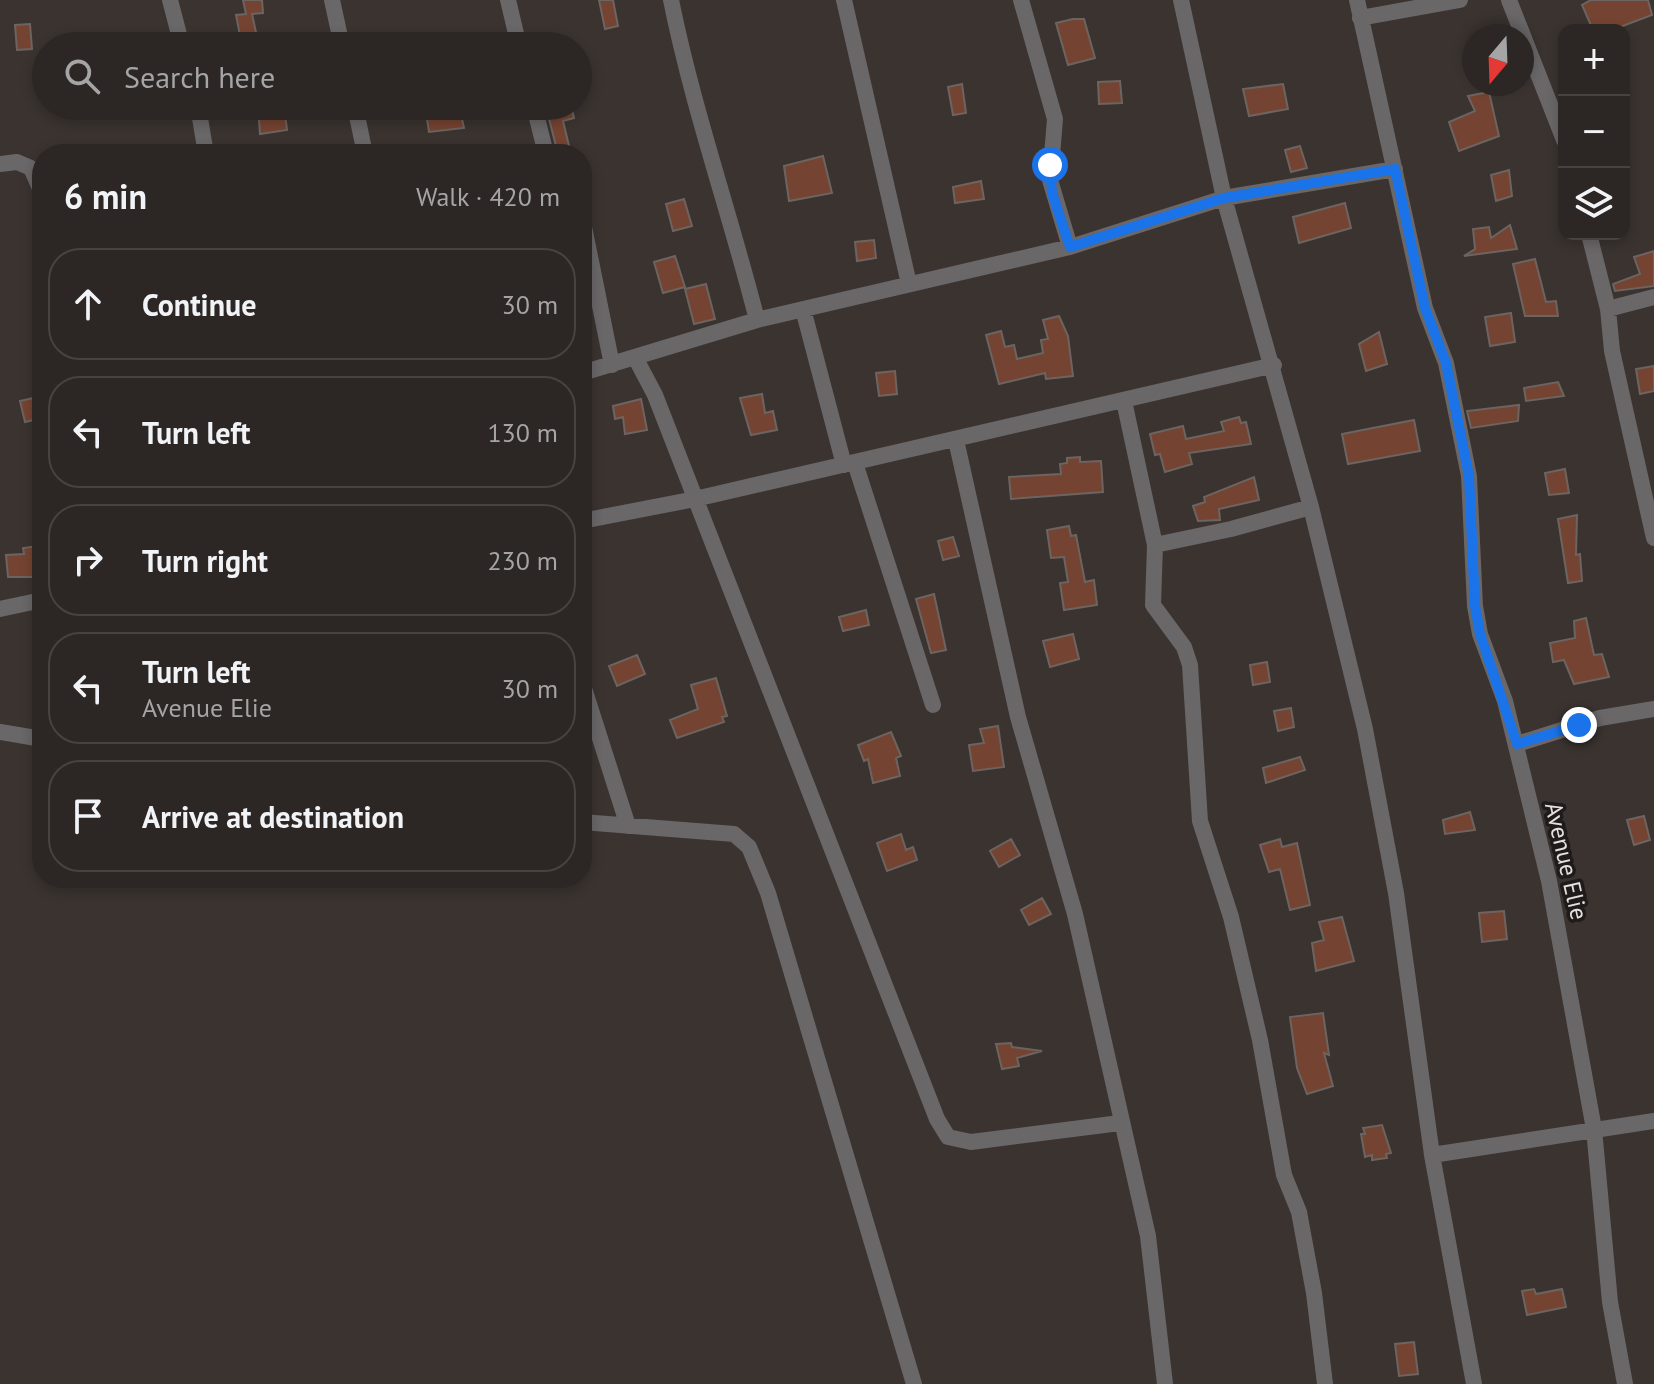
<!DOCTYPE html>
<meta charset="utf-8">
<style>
:root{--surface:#2c2624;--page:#383231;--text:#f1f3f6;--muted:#a6a5a6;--line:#484341}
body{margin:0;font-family:"PT Sans",sans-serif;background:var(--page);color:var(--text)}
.controls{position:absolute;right:24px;top:24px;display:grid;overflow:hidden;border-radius:16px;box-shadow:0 4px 12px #0003}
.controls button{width:72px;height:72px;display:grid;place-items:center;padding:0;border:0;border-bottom:2px solid var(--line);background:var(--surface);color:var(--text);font:40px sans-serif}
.compass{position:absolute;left:1462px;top:24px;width:72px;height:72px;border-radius:50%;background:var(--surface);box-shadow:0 4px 12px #0003;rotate:199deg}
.stop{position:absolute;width:24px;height:24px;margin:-18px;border:6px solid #1a73e8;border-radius:50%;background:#fff}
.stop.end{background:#1a73e8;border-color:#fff;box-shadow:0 2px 8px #0008}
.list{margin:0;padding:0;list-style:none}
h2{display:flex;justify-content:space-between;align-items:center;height:104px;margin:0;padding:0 32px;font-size:34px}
h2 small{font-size:26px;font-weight:400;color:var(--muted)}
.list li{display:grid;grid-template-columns:52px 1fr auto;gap:24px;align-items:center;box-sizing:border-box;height:112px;margin:0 16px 16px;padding:0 16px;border:2px solid var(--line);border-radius:32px}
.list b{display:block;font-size:30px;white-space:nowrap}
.list p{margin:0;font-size:26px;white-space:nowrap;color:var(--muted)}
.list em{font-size:26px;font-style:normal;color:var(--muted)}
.icon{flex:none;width:44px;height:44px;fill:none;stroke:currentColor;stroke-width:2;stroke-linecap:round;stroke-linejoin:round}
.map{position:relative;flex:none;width:1654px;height:1384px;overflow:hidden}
.search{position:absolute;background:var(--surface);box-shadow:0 4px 12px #0003;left:32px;top:32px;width:560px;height:88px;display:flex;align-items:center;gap:20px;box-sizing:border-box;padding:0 28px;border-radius:44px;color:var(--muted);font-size:30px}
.panel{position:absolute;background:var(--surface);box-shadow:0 4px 12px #0003;left:32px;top:144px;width:560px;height:744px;border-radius:32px}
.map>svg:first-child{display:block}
.building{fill:#754331;stroke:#6c6461;stroke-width:2}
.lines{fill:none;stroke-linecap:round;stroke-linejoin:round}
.minor{stroke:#6a6769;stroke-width:16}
.route{stroke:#1a73e8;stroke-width:10}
.labels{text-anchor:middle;stroke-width:7;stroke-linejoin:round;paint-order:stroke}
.street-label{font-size:24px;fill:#e5e0de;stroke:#1e1b1a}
</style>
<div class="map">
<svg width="1654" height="1384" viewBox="0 0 1654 1384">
<rect width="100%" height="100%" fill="#3a3330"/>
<path class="building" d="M 243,0 L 262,0 L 263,13 L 252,14 L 259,46 L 242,46 L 236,15 L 246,14 Z
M 599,0 L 613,0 L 618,26 L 605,29 Z
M 1591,0 L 1648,0 L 1652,15 L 1620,27 L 1593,30 L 1582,5 Z
M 1073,19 L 1084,19 L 1095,58 L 1068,65 L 1056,23 Z
M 30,24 L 32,49 L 17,50 L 15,25 Z
M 1120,81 L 1122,103 L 1099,104 L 1098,82 Z
M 962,84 L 966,113 L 953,115 L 948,87 Z
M 1283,84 L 1288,109 L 1249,116 L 1243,89 Z
M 1489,92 L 1499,136 L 1459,151 L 1449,122 L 1475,111 L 1468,96 Z
M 258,106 L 284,106 L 287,130 L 260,134 Z
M 425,106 L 459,106 L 464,128 L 429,132 Z
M 571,106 L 574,118 L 563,121 L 571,154 L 558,154 L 547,111 Z
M 1300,146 L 1307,168 L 1291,172 L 1285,150 Z
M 823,156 L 832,193 L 789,201 L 784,166 Z
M 1509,170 L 1512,196 L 1496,201 L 1491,175 Z
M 981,181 L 984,199 L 955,203 L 953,187 Z
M 684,199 L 692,226 L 673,231 L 666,204 Z
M 1345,203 L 1351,228 L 1299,243 L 1293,217 Z
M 1510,225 L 1517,249 L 1464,256 L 1475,249 L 1473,229 L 1489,227 L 1491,238 Z
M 874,240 L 876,258 L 857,261 L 855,242 Z
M 1654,251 L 1654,286 L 1615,291 L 1613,284 L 1640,274 L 1634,257 Z
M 675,256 L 685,287 L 663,293 L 654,262 Z
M 1535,259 L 1546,302 L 1556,301 L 1558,316 L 1525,316 L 1513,264 Z
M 706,284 L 715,319 L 694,324 L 685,289 Z
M 1511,313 L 1515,342 L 1490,346 L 1485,317 Z
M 1059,316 L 1068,336 L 1073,376 L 1046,379 L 1045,373 L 999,384 L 986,335 L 1001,331 L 1005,347 L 1014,345 L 1017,359 L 1043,353 L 1041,340 L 1048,339 L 1043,320 Z
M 1379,332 L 1387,364 L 1366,371 L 1359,344 Z
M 1654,366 L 1654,391 L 1640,394 L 1636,369 Z
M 895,371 L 897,394 L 879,396 L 876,373 Z
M 1558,382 L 1564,396 L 1526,401 L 1524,388 Z
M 762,394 L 765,413 L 773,411 L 777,430 L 751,435 L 740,398 Z
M 42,396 L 42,418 L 25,422 L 20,401 Z
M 641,399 L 647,430 L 625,434 L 623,417 L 615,419 L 613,406 Z
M 1519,405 L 1518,421 L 1471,428 L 1467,411 Z
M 1239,417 L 1241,423 L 1246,422 L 1251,444 L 1189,453 L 1192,464 L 1165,472 L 1160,454 L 1155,455 L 1150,434 L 1183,426 L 1186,439 L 1224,431 L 1221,422 Z
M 1414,420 L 1420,451 L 1348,464 L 1342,434 Z
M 1080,457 L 1080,462 L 1101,461 L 1103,492 L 1011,499 L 1009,477 L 1061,474 L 1060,464 L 1067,463 L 1067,458 Z
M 1565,469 L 1569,493 L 1549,495 L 1545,473 Z
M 1254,477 L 1259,500 L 1219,509 L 1220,520 L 1198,521 L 1193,506 L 1205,502 L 1204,497 Z
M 1577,515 L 1576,555 L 1580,554 L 1582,581 L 1568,583 L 1558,519 Z
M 1069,526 L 1071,536 L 1076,535 L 1085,582 L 1094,580 L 1097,605 L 1064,610 L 1060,583 L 1068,582 L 1064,557 L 1051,558 L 1047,530 Z
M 953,537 L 959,556 L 943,560 L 938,541 Z
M 38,546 L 42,577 L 8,577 L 6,555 L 24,554 L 23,548 Z
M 934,594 L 946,650 L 931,653 L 916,599 Z
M 866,610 L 869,625 L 843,631 L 839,617 Z
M 1586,618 L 1594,655 L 1602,654 L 1609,677 L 1574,684 L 1564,660 L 1553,662 L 1550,643 L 1575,638 L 1574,621 Z
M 1073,634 L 1079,659 L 1050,667 L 1043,641 Z
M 637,655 L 645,674 L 617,686 L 609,666 Z
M 1267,662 L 1270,682 L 1253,685 L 1250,665 Z
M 716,678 L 727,716 L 722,717 L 724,722 L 677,738 L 670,720 L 698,709 L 691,685 Z
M 1291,708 L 1294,727 L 1278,731 L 1274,711 Z
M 998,726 L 1004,767 L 973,771 L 969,745 L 984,743 L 980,729 Z
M 891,732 L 901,756 L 896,758 L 900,776 L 873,783 L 868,759 L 864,761 L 858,745 Z
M 1300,757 L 1305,770 L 1266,783 L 1263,768 Z
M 1470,812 L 1475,830 L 1445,834 L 1443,820 Z
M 1644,816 L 1650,840 L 1634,845 L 1627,820 Z
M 901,834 L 906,850 L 913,847 L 917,860 L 887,871 L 877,843 Z
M 1011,839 L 1020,855 L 999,867 L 990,851 Z
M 1280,839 L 1282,847 L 1297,843 L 1310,905 L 1290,910 L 1280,869 L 1269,872 L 1260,845 Z
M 1042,898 L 1051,914 L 1029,925 L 1021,910 Z
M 1504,911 L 1507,939 L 1482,942 L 1479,913 Z
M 1342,917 L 1354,961 L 1316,971 L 1312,943 L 1324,940 L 1319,922 Z
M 1323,1013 L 1329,1055 L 1324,1053 L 1333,1086 L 1307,1094 L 1297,1068 L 1290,1017 Z
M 1011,1043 L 1012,1047 L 1042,1051 L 1017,1058 L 1019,1066 L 1002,1069 L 996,1044 Z
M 1382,1125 L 1391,1153 L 1386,1154 L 1387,1158 L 1372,1160 L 1372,1155 L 1365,1157 L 1361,1134 L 1365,1134 L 1363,1128 Z
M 1534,1289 L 1536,1294 L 1562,1289 L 1566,1307 L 1527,1315 L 1522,1291 Z
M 1414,1342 L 1418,1374 L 1399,1376 L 1395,1344 Z"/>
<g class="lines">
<path class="minor" d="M 170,0 L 182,46
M 332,0 L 342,46
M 508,0 L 519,46
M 671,0 C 693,109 730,213 757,320
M 844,0 L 909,284
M 1021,0 L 1055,119 L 1050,180 L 1070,247
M 1357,0 L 1425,308 L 1446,363 L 1469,476 L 1475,606 L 1480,634 L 1505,701 L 1549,881 L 1594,1129 L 1610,1302 L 1625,1384
M 1509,0 L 1564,140
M 1360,18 L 1460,0
M 198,106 L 206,154
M 355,106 L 365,154
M 534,106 L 546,154
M 0,164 L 17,162 L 31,168 L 42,193
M 582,217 L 612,365
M 1589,234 L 1608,309 L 1612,351 L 1654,538
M 803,309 L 844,465
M 1608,309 L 1654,297
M 636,359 L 655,395 L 937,1119 L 948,1137 L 971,1142 L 1120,1123
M 582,373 L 757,320 L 1070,247 L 1224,198 L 1395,169
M 1124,401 L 1155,545 L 1231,529 L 1311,507 L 1224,198 L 1181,0
M 956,440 L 1018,717 L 1075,914 L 1148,1236 L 1165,1384
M 855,463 L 933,705
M 1311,507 L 1365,729 L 1396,893 L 1432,1155 L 1474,1384
M 582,521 L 695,499 L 1274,365
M 1155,545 L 1153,605 L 1184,647 L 1190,665 L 1200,821 L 1231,917 L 1260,1040 L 1284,1175 L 1299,1212 L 1314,1293 L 1325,1384
M 0,609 L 42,600
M 582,682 L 628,826
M 0,732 L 42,739
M 1517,744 L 1600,718 L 1654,709
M 582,822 L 734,834 L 749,847 L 768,893 L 914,1384
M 1432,1155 L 1654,1121"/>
</g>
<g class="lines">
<path class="route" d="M 1050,165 L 1052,193 L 1070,247 L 1224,198 L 1395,169 L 1425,308 L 1446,363 L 1469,476 L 1475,606 L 1480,634 L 1517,744 L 1579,725"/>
</g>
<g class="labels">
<g class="street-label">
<text transform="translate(1566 861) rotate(77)" y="8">Avenue Elie</text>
</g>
</g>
</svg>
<div class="controls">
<button>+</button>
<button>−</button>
<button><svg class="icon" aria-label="layers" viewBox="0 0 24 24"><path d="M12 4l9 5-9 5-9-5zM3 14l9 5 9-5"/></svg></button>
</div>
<svg class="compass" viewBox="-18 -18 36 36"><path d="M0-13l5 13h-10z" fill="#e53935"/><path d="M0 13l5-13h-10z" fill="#a6a5a6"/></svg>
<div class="stop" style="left:1050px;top:165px"></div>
<div class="stop end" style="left:1579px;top:725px"></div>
<div class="search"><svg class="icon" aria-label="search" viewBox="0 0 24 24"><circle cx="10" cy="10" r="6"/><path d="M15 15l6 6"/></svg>Search here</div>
<section class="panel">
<h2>6 min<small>Walk · 420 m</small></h2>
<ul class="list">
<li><svg class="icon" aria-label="ahead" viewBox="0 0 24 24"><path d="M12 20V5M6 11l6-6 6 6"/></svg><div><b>Continue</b></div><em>30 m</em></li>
<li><svg class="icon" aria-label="left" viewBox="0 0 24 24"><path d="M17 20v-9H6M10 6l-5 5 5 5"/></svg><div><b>Turn left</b></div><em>130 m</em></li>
<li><svg class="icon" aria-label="right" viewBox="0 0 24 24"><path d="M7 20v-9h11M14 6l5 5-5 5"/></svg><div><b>Turn right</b></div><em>230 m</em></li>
<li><svg class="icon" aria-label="left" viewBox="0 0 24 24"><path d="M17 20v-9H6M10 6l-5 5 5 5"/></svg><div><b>Turn left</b><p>Avenue Elie</p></div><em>30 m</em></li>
<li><svg class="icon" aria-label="arrive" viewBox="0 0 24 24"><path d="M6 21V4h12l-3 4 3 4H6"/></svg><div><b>Arrive at destination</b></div></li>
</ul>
</section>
</div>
